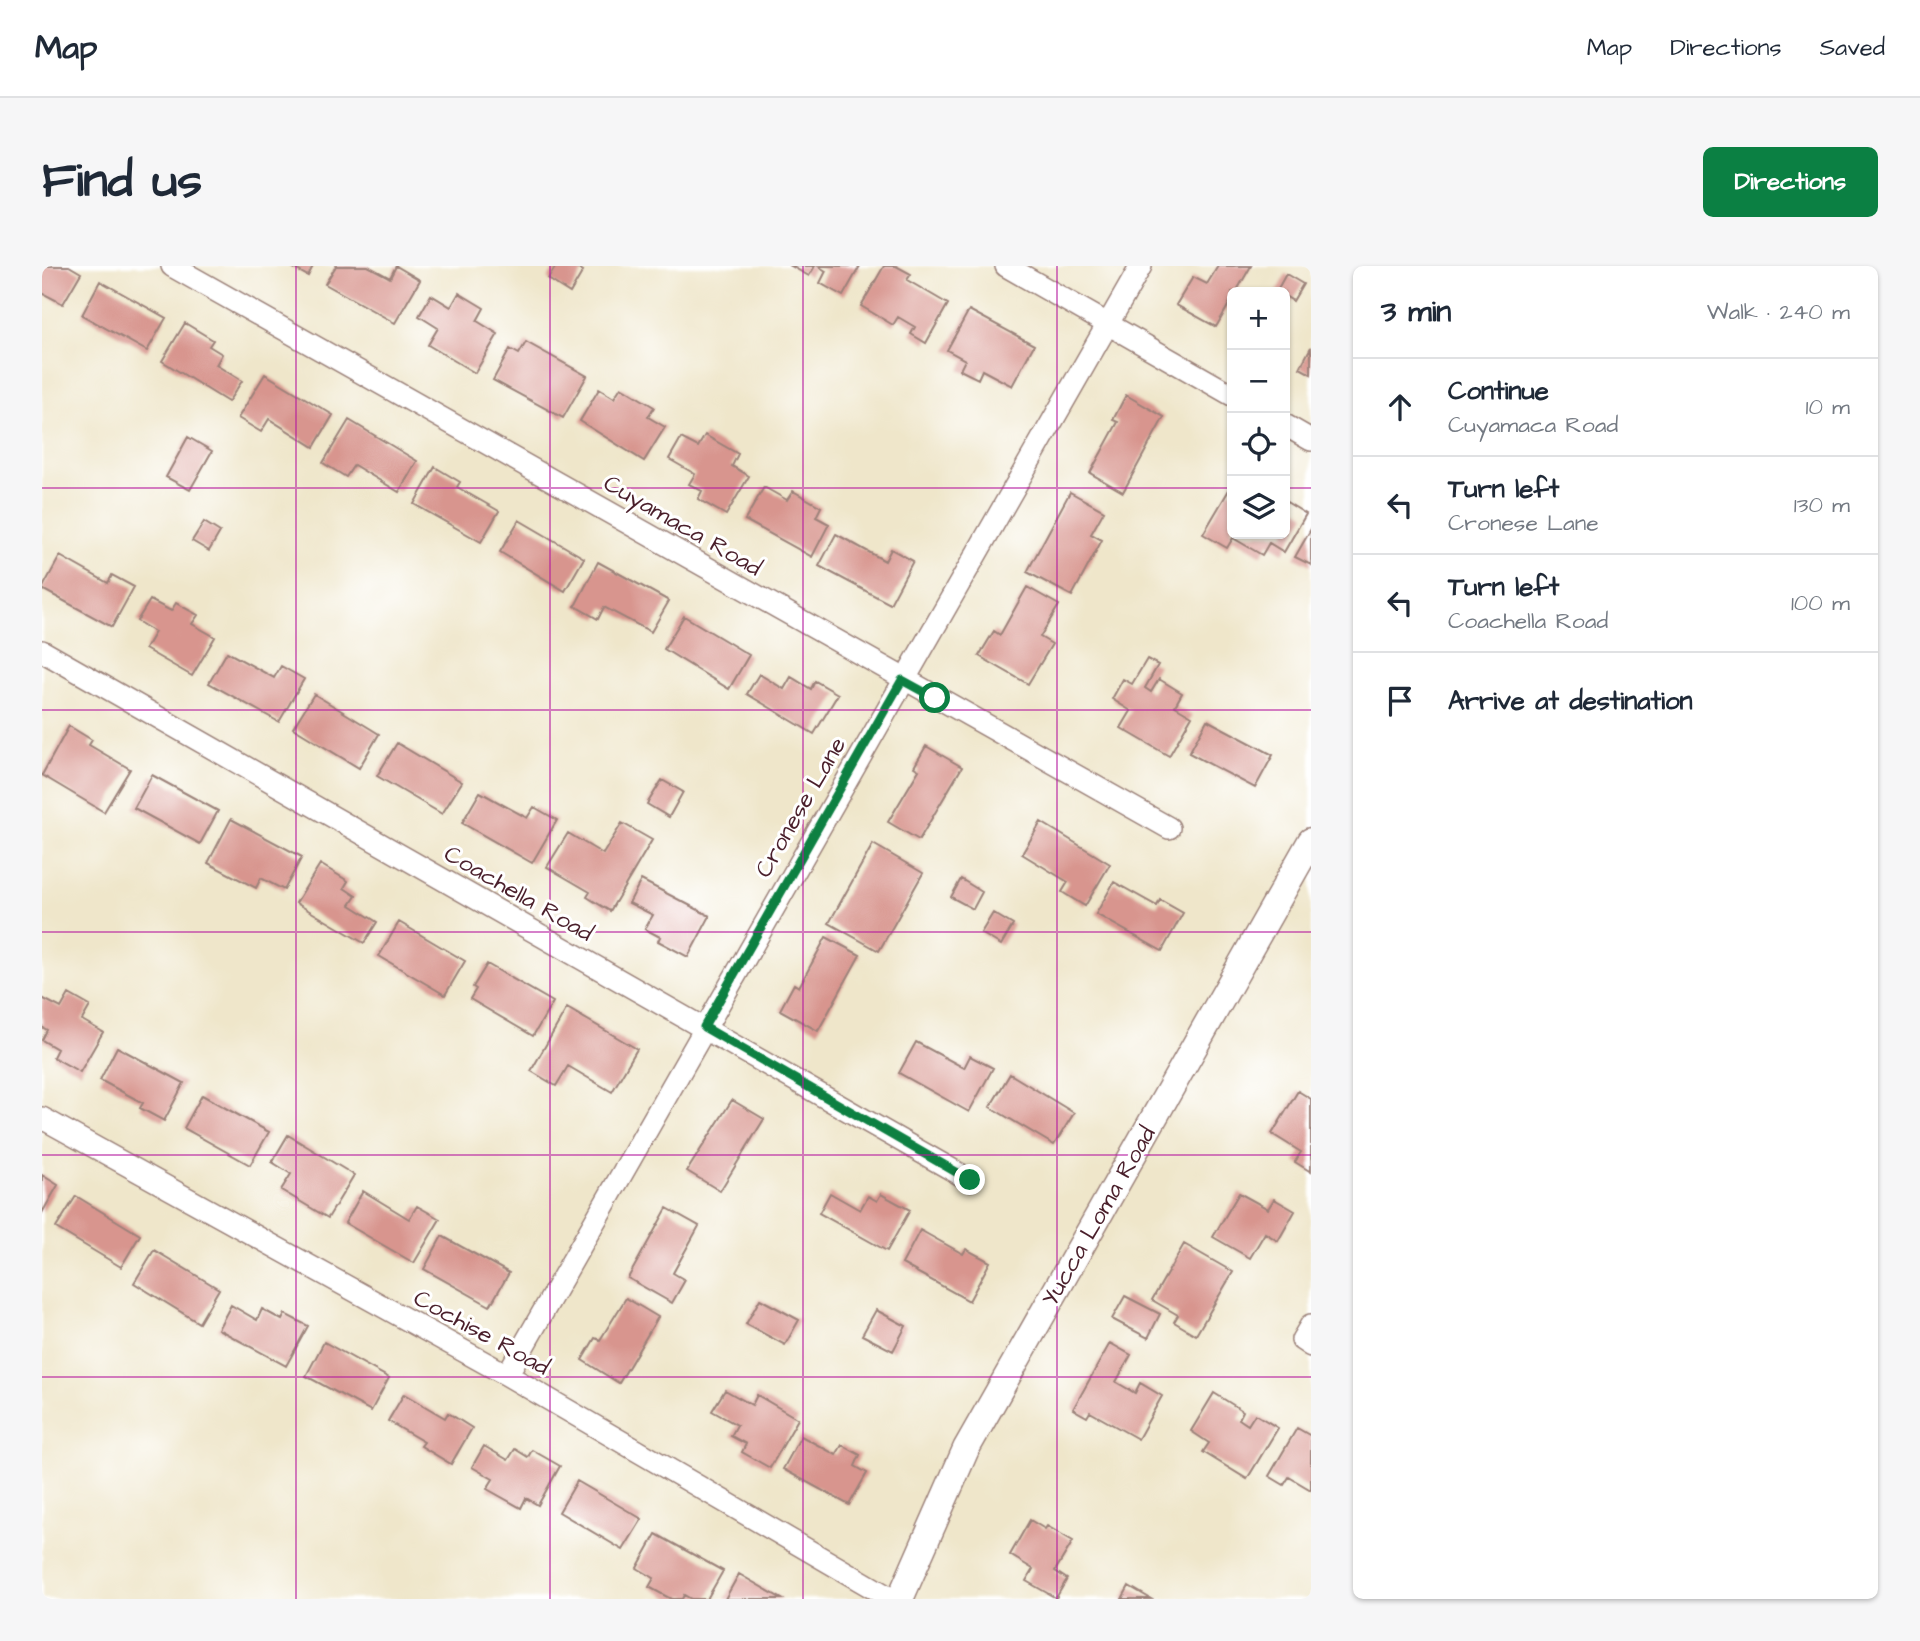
<!DOCTYPE html>
<meta charset="utf-8">
<style>
:root{--surface:#fff;--page:#f6f6f7;--text:#1f2937;--muted:#747a83;--line:#e0e1e3;--accent:#0b8043}
body{margin:0;font-family:"Architects Daughter",sans-serif;background:var(--page);color:var(--text)}
.controls{position:absolute;right:21px;top:21px;display:grid;overflow:hidden;border-radius:10px;box-shadow:0 2px 5px #0004}
.controls button{width:63px;height:63px;display:grid;place-items:center;padding:0;border:0;border-bottom:2px solid var(--line);background:var(--surface);color:var(--text);font:35px sans-serif}
.stop{position:absolute;width:21px;height:21px;margin:-16px;border:5px solid #0b8043;border-radius:50%;background:#fff}
.stop.end{background:#0b8043;border-color:#fff;box-shadow:0 2px 7px #0008}
.list{margin:0;padding:0;list-style:none}
h2{display:flex;justify-content:space-between;align-items:center;height:91px;margin:0;padding:0 28px;font-size:30px}
h2 small{font-size:23px;font-weight:400;color:var(--muted)}
.list li{display:grid;grid-template-columns:46px 1fr auto;gap:21px;align-items:center;box-sizing:border-box;height:98px;padding:0 28px;border-top:2px solid var(--line)}
.list b{display:block;font-size:26px;white-space:nowrap}
.list p{margin:0;font-size:23px;white-space:nowrap;color:var(--muted)}
.list em{font-size:23px;font-style:normal;color:var(--muted)}
.icon{flex:none;width:38px;height:38px;fill:none;stroke:currentColor;stroke-width:2;stroke-linecap:round;stroke-linejoin:round}
.map{position:relative;flex:none;width:1269px;height:1333px;overflow:hidden;border-radius:10px}
header{display:flex;align-items:center;gap:42px;box-sizing:border-box;height:98px;padding:0 35px;background:var(--surface);border-bottom:2px solid var(--line)}
header strong{font-size:33px}
nav{display:flex;gap:38px;margin-inline-start:auto;font-size:24px}
.intro{display:flex;align-items:center;justify-content:space-between;box-sizing:border-box;height:168px;padding:0 42px}
h1{margin:0;font-size:49px}
.button{padding:18px 32px;border-radius:10px;background:var(--accent);color:#fff;font-size:24px;font-weight:700}
main{display:flex;gap:42px;padding:0 42px}
aside{flex:1;background:var(--surface);border-radius:10px;box-shadow:0 2px 5px #0004}
.map>svg:first-child{display:block}
.building{fill:#d8958e}
.lines{fill:none;stroke-linecap:round;stroke-linejoin:round}
.minor-casing{stroke:#9c827a;stroke-width:24}
.major-casing{stroke:#9c827a;stroke-width:29}
.minor{stroke:#fff;stroke-width:21}
.major{stroke:#fff;stroke-width:26}
.route{stroke:#0b8043;stroke-width:9}
.grid{fill:none;stroke:#b5179e;stroke-width:2;stroke-opacity:0.55}
.labels{text-anchor:middle;stroke-width:6;stroke-linejoin:round;paint-order:stroke}
.street-label{font-size:24px;fill:#4a1f2b;stroke:#fff}
</style>
<header>
<strong>Map</strong>
<nav><a>Map</a><a>Directions</a><a>Saved</a></nav>
</header>
<div class="intro"><h1>Find us</h1><a class="button">Directions</a></div>
<main>
<div class="map">
<svg width="1269" height="1333" viewBox="0 0 1269 1333">
<rect width="100%" height="100%" fill="#fff"/>
<filter id="ink" filterUnits="userSpaceOnUse"><feTurbulence type="fractalNoise" baseFrequency=".0143" numOctaves="2"/><feDisplacementMap in="SourceGraphic" scale="14" xChannelSelector="R" yChannelSelector="G"/><feConvolveMatrix kernelMatrix="1 2 1 2 8 2 1 2 1" color-interpolation-filters="sRGB"/></filter>
<filter id="wash" filterUnits="userSpaceOnUse"><feTurbulence type="fractalNoise" baseFrequency=".00686" numOctaves="4" result="noise"/><feDisplacementMap in="SourceGraphic" scale="28" xChannelSelector="R" yChannelSelector="G"/><feGaussianBlur stdDeviation="1.57" result="paint"/><feColorMatrix in="noise" values="0 0 0 0 0 0 0 0 0 0 0 0 0 0 0 0 0 1.4 0 .05"/><feComposite in="paint" operator="in"/></filter>
<g filter="url(#wash)">
<rect width="100%" height="100%" fill="#efe6ca"/>
<g id="blocks">
<path class="building" d="M 0,0 L 27,0 L 39,7 L 21,38 L 0,27 Z
M 248,0 L 271,0 L 266,10 Z
M 294,0 L 326,0 L 348,12 L 354,0 L 378,14 L 353,57 L 283,18 Z
M 514,0 L 532,0 L 541,5 L 528,27 L 506,13 Z
M 749,0 L 773,0 L 767,10 Z
M 776,0 L 818,0 L 801,30 L 778,17 L 784,5 Z
M 842,0 L 854,0 L 869,8 L 865,14 L 906,38 L 884,77 L 869,68 L 873,61 L 856,51 L 851,59 L 819,40 Z
M 1176,0 L 1209,0 L 1194,26 L 1190,26 L 1190,33 L 1174,61 L 1134,39 L 1151,11 L 1165,18 Z
M 1244,8 L 1261,18 L 1251,35 L 1243,30 L 1243,26 L 1234,26 Z
M 58,15 L 124,52 L 105,85 L 40,49 Z
M 417,27 L 442,42 L 435,55 L 456,68 L 433,107 L 386,79 L 396,62 L 377,50 L 389,29 L 409,41 Z
M 927,44 L 992,79 L 970,120 L 940,104 L 936,113 L 918,104 L 923,94 L 905,84 Z
M 143,57 L 171,74 L 167,80 L 180,88 L 174,99 L 200,115 L 186,136 L 120,95 Z
M 484,76 L 545,110 L 521,152 L 451,114 L 468,83 L 477,88 Z
M 1269,81 L 1269,108 L 1258,102 Z
M 223,108 L 291,149 L 272,181 L 227,153 L 219,166 L 196,152 Z
M 579,121 L 612,141 L 606,151 L 623,161 L 602,195 L 538,155 L 557,123 L 572,132 Z
M 1084,129 L 1122,151 L 1081,226 L 1048,207 L 1076,156 L 1071,154 Z
M 307,154 L 375,195 L 357,226 L 312,199 L 304,211 L 281,197 Z
M 663,169 L 696,188 L 690,200 L 707,210 L 684,249 L 656,233 L 660,225 L 647,218 L 653,208 L 627,193 L 639,172 L 656,181 Z
M 146,171 L 170,185 L 148,224 L 124,211 Z
M 393,201 L 418,216 L 415,221 L 457,245 L 439,276 L 372,238 Z
M 722,221 L 745,234 L 751,225 L 779,241 L 774,251 L 787,258 L 770,291 L 703,254 Z
M 1187,224 L 1190,226 L 1190,268 L 1243,268 L 1243,235 L 1264,248 L 1242,286 L 1227,277 L 1220,289 L 1191,272 L 1185,282 L 1161,268 Z
M 1028,226 L 1062,245 L 1049,268 L 1060,274 L 1030,330 L 985,306 Z
M 477,254 L 542,292 L 523,325 L 458,286 Z
M 162,256 L 178,266 L 167,285 L 150,275 Z
M 1269,263 L 1269,299 L 1253,291 Z
M 794,268 L 843,295 L 849,283 L 871,295 L 848,338 L 777,300 Z
M 18,290 L 66,317 L 70,309 L 92,321 L 70,361 L 0,323 Z
M 556,296 L 627,335 L 609,366 L 562,341 L 556,353 L 533,340 Z
M 985,321 L 1017,339 L 998,371 L 1010,378 L 986,418 L 937,390 L 952,365 L 958,369 Z
M 108,334 L 129,345 L 134,337 L 156,349 L 150,358 L 173,371 L 150,410 L 103,383 L 113,366 L 95,355 Z
M 642,350 L 707,389 L 687,423 L 622,383 Z
M 185,386 L 232,412 L 239,400 L 262,413 L 237,456 L 167,417 Z
M 1105,393 L 1116,399 L 1103,422 L 1109,426 L 1117,413 L 1140,427 L 1133,440 L 1150,450 L 1127,490 L 1079,462 L 1089,445 L 1070,433 L 1081,413 L 1090,418 Z
M 717,408 L 742,423 L 749,411 L 769,423 L 773,415 L 796,428 L 772,468 L 705,428 Z
M 272,428 L 337,468 L 317,502 L 251,462 Z
M 1165,454 L 1231,489 L 1213,522 L 1147,487 Z
M 27,460 L 50,474 L 47,479 L 88,503 L 62,546 L 0,509 Z
M 355,477 L 420,516 L 400,548 L 335,510 Z
M 884,480 L 920,501 L 877,574 L 846,556 L 877,504 L 872,501 Z
M 110,509 L 176,545 L 158,578 L 92,542 Z
M 620,514 L 641,526 L 627,551 L 605,538 Z
M 438,526 L 485,552 L 492,541 L 515,554 L 490,597 L 420,557 Z
M 189,553 L 260,591 L 242,624 L 219,612 L 214,622 L 166,597 Z
M 999,556 L 1068,598 L 1043,640 L 1020,626 L 1026,616 L 980,588 Z
M 580,557 L 610,574 L 568,645 L 545,631 L 548,626 L 505,601 L 526,567 L 561,588 Z
M 831,578 L 881,607 L 837,685 L 787,657 Z
M 278,598 L 306,615 L 302,622 L 314,630 L 308,639 L 335,656 L 322,677 L 254,637 Z
M 919,613 L 940,626 L 931,643 L 909,631 Z
M 599,614 L 668,650 L 646,691 L 616,675 L 618,671 L 603,663 L 611,649 L 587,637 Z
M 1072,616 L 1115,640 L 1118,634 L 1141,647 L 1120,685 L 1054,648 Z
M 951,647 L 971,659 L 959,679 L 939,667 Z
M 357,656 L 423,695 L 403,729 L 337,690 Z
M 784,671 L 818,689 L 776,765 L 738,744 L 752,718 L 757,721 Z
M 445,698 L 511,736 L 491,770 L 428,733 L 434,723 L 431,721 Z
M 27,728 L 48,740 L 40,754 L 61,766 L 38,806 L 11,791 L 15,783 L 0,774 L 5,764 L 0,761 L 0,732 L 19,742 Z
M 525,742 L 595,783 L 570,826 L 526,800 L 514,820 L 489,805 Z
M 874,776 L 922,802 L 928,790 L 951,802 L 927,846 L 857,807 Z
M 75,781 L 142,817 L 122,855 L 98,842 L 101,837 L 58,814 Z
M 968,808 L 1032,847 L 1012,879 L 948,841 Z
M 1256,825 L 1269,833 L 1269,906 L 1253,896 L 1259,886 L 1230,868 Z
M 160,829 L 227,866 L 208,899 L 142,862 Z
M 690,834 L 722,853 L 678,925 L 645,905 Z
M 246,869 L 312,909 L 286,952 L 239,924 L 249,908 L 230,896 Z
M 0,909 L 16,919 L 0,947 Z
M 321,925 L 367,953 L 375,940 L 398,953 L 372,997 L 303,957 Z
M 788,927 L 818,944 L 826,930 L 835,935 L 839,928 L 868,944 L 845,985 L 777,947 Z
M 1197,927 L 1226,943 L 1232,933 L 1253,945 L 1236,975 L 1223,967 L 1208,992 L 1171,971 Z
M 34,930 L 98,969 L 79,1001 L 14,962 Z
M 625,942 L 657,960 L 631,1007 L 643,1014 L 630,1037 L 586,1012 Z
M 878,964 L 921,988 L 924,983 L 948,996 L 927,1035 L 860,998 Z
M 400,970 L 467,1007 L 448,1040 L 382,1003 Z
M 1142,978 L 1191,1006 L 1154,1069 L 1132,1056 L 1136,1049 L 1110,1034 Z
M 112,984 L 177,1023 L 157,1057 L 92,1017 Z
M 1083,1030 L 1118,1048 L 1106,1072 L 1070,1053 Z
M 584,1032 L 616,1051 L 577,1117 L 540,1094 L 553,1072 L 558,1074 Z
M 718,1033 L 757,1054 L 743,1079 L 704,1058 Z
M 189,1039 L 215,1054 L 220,1043 L 240,1054 L 243,1048 L 266,1060 L 244,1100 L 176,1063 Z
M 834,1044 L 864,1060 L 851,1085 L 820,1069 Z
M 282,1076 L 347,1112 L 329,1145 L 264,1110 Z
M 1068,1077 L 1089,1089 L 1074,1116 L 1093,1127 L 1098,1117 L 1120,1130 L 1096,1173 L 1048,1146 L 1045,1151 L 1031,1143 Z
M 683,1124 L 710,1139 L 715,1129 L 756,1153 L 728,1202 L 700,1186 L 704,1178 L 689,1170 L 695,1159 L 670,1145 Z
M 1172,1127 L 1201,1145 L 1197,1153 L 1206,1159 L 1213,1148 L 1236,1162 L 1205,1213 L 1161,1186 L 1167,1177 L 1149,1165 Z
M 362,1128 L 403,1152 L 406,1147 L 430,1162 L 409,1198 L 379,1180 L 382,1176 L 346,1155 Z
M 1255,1162 L 1269,1170 L 1269,1224 L 1247,1211 L 1242,1219 L 1227,1210 Z
M 759,1170 L 794,1189 L 800,1179 L 818,1189 L 813,1200 L 825,1207 L 807,1239 L 741,1203 Z
M 442,1180 L 466,1194 L 473,1183 L 486,1191 L 490,1184 L 518,1200 L 496,1239 L 484,1232 L 479,1242 L 445,1223 L 451,1213 L 430,1201 Z
M 535,1215 L 600,1253 L 581,1284 L 517,1246 Z
M 988,1254 L 1003,1263 L 1005,1260 L 1031,1275 L 1013,1305 L 1025,1313 L 1014,1332 L 984,1315 L 991,1303 L 968,1289 Z
M 614,1268 L 681,1305 L 665,1333 L 649,1333 L 642,1329 L 640,1333 L 629,1333 L 607,1321 L 612,1312 L 595,1302 Z
M 697,1308 L 740,1333 L 683,1333 Z
M 1087,1320 L 1109,1333 L 1080,1333 Z"/>
</g>
</g>
<g filter="url(#ink)">
<use href="#blocks" fill-opacity="0" stroke="#9c827a" stroke-width="2"/>
<g class="lines">
<g class="minor-casing">
<path id="minor" d="M 130,0 L 1127,562
M 964,0 L 1190,129
M 1243,159 L 1269,174
M 0,385 L 928,914
M 0,852 L 465,1109 L 850,1333
M 1269,1059 L 1260,1074 L 1269,1080
M 465,1109 L 1099,0"/>
</g>
<g class="major-casing">
<path id="major" d="M 858,1333 L 924,1183 L 1269,575"/>
</g>
<use href="#minor" class="minor"/>
<use href="#major" class="major"/>
</g>
</g>
<g class="lines" filter="url(#ink)">
<path class="route" d="M 893,432 L 860,414 L 662,761 L 928,914"/>
</g>
<path class="grid" d="M 254,0 L 254,1333M 508,0 L 508,1333M 761,0 L 761,1333M 1015,0 L 1015,1333M 0,222 L 1190,222M 1243,222 L 1269,222M 0,444 L 1269,444M 0,666 L 1269,666M 0,889 L 1269,889M 0,1111 L 1269,1111"/>
<g class="labels">
<g class="street-label">
<text transform="translate(641 259) rotate(30)" y="8">Cuyamaca Road</text>
<text transform="translate(758 541) rotate(-60)" y="8">Cronese Lane</text>
<text transform="translate(477 627) rotate(30)" y="8">Coachella Road</text>
<text transform="translate(1056 950) rotate(-60)" y="8">Yucca Loma Road</text>
<text transform="translate(440 1066) rotate(29)" y="8">Cochise Road</text>
</g>
</g>
</svg>
<div class="controls">
<button>+</button>
<button>−</button>
<button><svg class="icon" aria-label="locate" viewBox="0 0 24 24"><circle cx="12" cy="12" r="6"/><path d="M12 2v4M12 18v4M2 12h4M18 12h4"/></svg></button>
<button><svg class="icon" aria-label="layers" viewBox="0 0 24 24"><path d="M12 4l9 5-9 5-9-5zM3 14l9 5 9-5"/></svg></button>
</div>
<div class="stop" style="left:893px;top:432px"></div>
<div class="stop end" style="left:928px;top:914px"></div>
</div>
<aside>
<h2>3 min<small>Walk · 240 m</small></h2>
<ul class="list">
<li><svg class="icon" aria-label="ahead" viewBox="0 0 24 24"><path d="M12 20V5M6 11l6-6 6 6"/></svg><div><b>Continue</b><p>Cuyamaca Road</p></div><em>10 m</em></li>
<li><svg class="icon" aria-label="left" viewBox="0 0 24 24"><path d="M17 20v-9H6M10 6l-5 5 5 5"/></svg><div><b>Turn left</b><p>Cronese Lane</p></div><em>130 m</em></li>
<li><svg class="icon" aria-label="left" viewBox="0 0 24 24"><path d="M17 20v-9H6M10 6l-5 5 5 5"/></svg><div><b>Turn left</b><p>Coachella Road</p></div><em>100 m</em></li>
<li><svg class="icon" aria-label="arrive" viewBox="0 0 24 24"><path d="M6 21V4h12l-3 4 3 4H6"/></svg><div><b>Arrive at destination</b></div></li>
</ul>
</aside>
</main>
